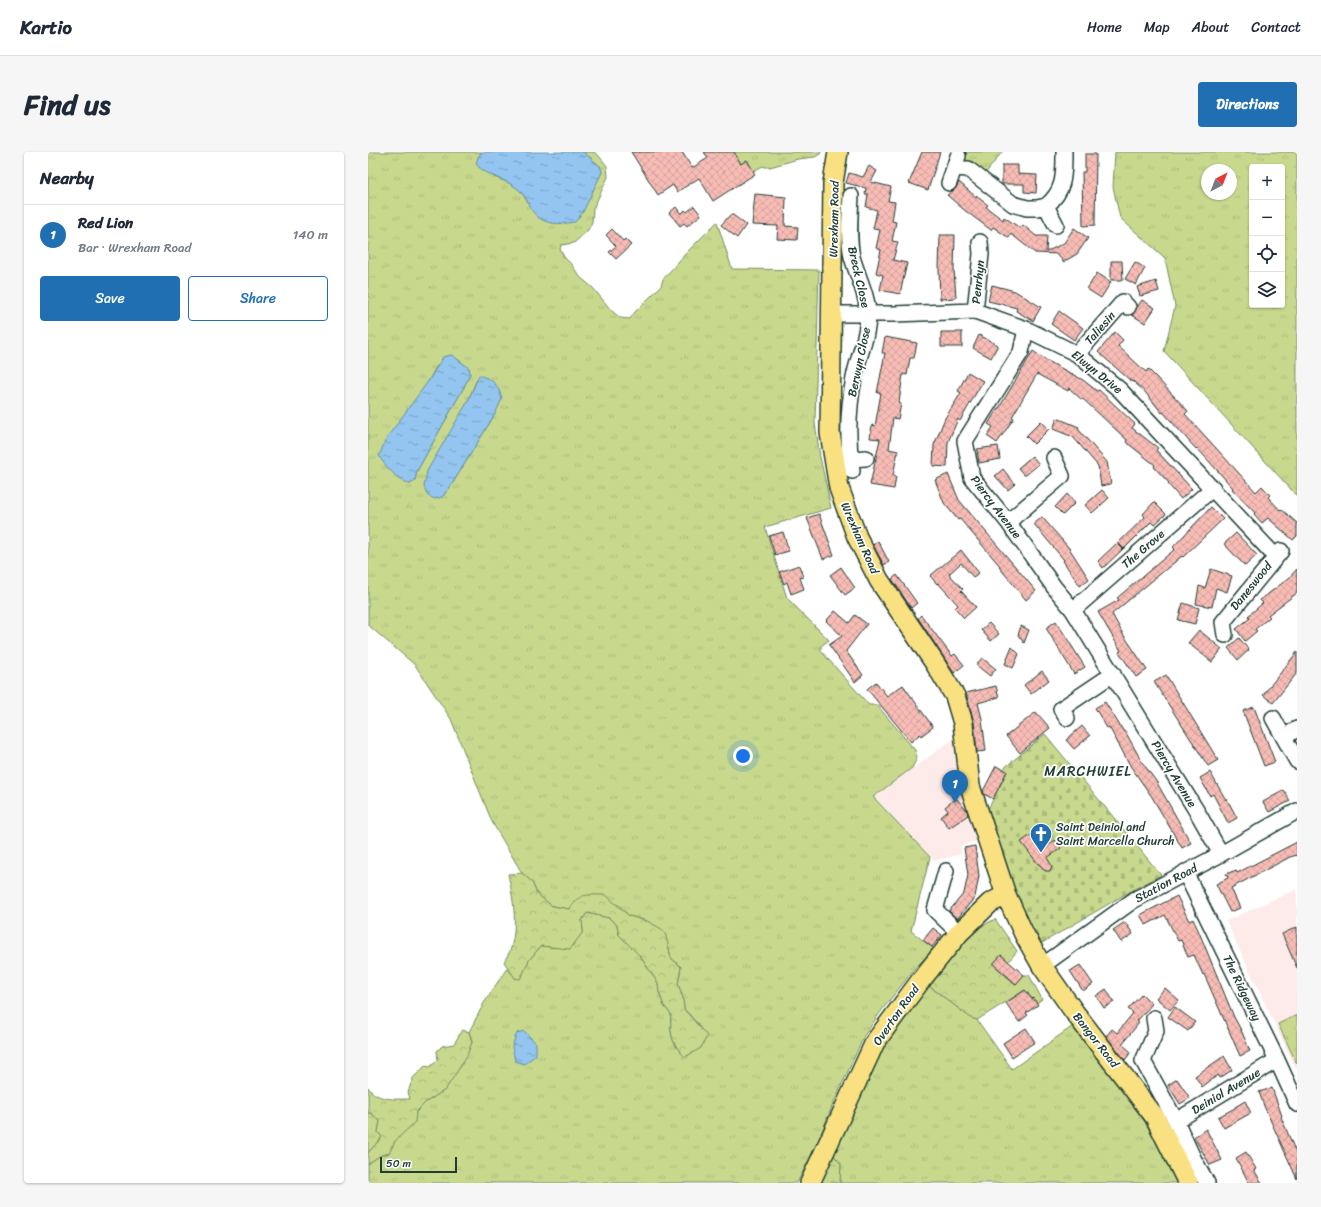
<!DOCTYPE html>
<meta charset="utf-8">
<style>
:root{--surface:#fff;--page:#f6f6f7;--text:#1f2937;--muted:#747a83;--line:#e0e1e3;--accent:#1f6fb2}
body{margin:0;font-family:Sriracha,sans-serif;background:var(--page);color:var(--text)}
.controls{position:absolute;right:12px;top:12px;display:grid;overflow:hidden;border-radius:4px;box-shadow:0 1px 3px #0004}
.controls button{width:36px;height:36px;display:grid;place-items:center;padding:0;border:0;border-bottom:1px solid var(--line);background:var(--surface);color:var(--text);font:20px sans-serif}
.compass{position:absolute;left:833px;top:12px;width:36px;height:36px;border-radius:50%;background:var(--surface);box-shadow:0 1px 3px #0004;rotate:42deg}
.scale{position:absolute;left:12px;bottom:10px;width:77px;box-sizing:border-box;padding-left:4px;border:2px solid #1f3d34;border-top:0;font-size:11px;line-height:14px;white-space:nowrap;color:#1f3d34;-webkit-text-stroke:3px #fff;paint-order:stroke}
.you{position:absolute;left:375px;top:604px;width:14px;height:14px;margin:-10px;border:3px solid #fff;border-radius:50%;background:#1a73e8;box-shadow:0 0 0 6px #1a73e833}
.badge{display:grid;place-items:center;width:26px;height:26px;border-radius:50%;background:var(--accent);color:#fff;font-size:13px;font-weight:700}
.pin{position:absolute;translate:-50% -33px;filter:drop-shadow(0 1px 2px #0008)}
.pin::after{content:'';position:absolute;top:21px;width:14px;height:12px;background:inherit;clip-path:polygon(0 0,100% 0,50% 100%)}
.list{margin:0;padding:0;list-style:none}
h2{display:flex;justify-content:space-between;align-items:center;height:52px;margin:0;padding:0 16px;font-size:17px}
h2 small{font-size:13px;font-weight:400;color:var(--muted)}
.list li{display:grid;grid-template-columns:26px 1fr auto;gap:12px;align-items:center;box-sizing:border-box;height:60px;padding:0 16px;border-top:1px solid var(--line)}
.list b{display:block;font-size:15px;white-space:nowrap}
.list p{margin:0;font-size:13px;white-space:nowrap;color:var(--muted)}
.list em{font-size:13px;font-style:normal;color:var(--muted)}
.actions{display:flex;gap:8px;padding:12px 16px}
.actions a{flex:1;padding:9px 0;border:1px solid var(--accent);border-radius:4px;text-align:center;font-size:14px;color:var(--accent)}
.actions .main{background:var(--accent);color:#fff}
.icon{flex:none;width:22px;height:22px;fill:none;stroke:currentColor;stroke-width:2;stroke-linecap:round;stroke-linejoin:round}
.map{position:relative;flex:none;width:929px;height:1031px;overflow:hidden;border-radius:4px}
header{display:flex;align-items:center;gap:24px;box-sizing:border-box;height:56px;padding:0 20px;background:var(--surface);border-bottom:1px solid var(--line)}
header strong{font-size:19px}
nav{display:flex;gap:22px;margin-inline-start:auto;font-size:14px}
.intro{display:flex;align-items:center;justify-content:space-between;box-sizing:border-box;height:96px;padding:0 24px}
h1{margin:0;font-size:28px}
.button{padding:10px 18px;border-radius:4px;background:var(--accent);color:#fff;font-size:14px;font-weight:700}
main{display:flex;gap:24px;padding:0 24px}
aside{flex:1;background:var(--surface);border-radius:4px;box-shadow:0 1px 3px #0004}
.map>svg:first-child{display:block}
.built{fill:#fdebe9}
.grass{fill:url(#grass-tufts);stroke:#748b61;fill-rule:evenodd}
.forest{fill:url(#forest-crowns);stroke:#748b61}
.cemetery{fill:url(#cemetery-stones);stroke:#748b61}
.water{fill:url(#water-ripples);stroke:#658fa5}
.building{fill:url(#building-cross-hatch);stroke:#1f3d34}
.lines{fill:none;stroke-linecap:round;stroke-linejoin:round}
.minor-casing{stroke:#1f3d34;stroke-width:18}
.major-casing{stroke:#1f3d34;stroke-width:22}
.minor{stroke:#fff;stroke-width:15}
.major{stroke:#f9e181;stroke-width:19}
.labels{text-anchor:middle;stroke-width:3.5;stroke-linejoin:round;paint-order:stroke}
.street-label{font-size:12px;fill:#1f3d34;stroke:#fff}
.poi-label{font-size:12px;fill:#1f3d34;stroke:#fff;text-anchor:start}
.quarter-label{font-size:14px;letter-spacing:1px;fill:#1f3d34;stroke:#fff}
</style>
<header>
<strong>Kartio</strong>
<nav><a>Home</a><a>Map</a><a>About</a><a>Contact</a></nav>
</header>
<div class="intro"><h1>Find us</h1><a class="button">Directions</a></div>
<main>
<aside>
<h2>Nearby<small></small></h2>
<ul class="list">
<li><span class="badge">1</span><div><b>Red Lion</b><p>Bar · Wrexham Road</p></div><em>140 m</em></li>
</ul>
<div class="actions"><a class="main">Save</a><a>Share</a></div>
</aside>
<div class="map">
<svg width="929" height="1031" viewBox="0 0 929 1031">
<defs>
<pattern id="grass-tufts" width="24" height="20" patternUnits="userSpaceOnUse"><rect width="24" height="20" fill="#c8d98e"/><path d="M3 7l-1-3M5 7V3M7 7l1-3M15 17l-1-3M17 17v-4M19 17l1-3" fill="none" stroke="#abbb7b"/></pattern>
<pattern id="forest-crowns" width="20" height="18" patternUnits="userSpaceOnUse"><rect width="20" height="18" fill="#c8d98e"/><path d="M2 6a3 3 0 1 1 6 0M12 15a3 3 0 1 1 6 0" fill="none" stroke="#abbb7b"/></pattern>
<pattern id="cemetery-stones" width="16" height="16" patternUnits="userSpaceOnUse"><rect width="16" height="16" fill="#c8d98e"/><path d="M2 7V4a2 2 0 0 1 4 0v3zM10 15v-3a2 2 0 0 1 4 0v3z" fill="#abbb7b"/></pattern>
<pattern id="water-ripples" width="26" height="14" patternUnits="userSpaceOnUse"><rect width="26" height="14" fill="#93c5f0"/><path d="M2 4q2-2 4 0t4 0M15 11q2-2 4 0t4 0" fill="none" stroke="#77a1c3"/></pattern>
<pattern id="building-cross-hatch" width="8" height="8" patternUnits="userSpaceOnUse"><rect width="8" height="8" fill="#f8bcb5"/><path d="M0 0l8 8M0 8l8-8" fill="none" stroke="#d4a29c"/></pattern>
</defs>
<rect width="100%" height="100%" fill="#fff"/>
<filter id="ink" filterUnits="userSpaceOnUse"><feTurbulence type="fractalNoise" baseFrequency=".025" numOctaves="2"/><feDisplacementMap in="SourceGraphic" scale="8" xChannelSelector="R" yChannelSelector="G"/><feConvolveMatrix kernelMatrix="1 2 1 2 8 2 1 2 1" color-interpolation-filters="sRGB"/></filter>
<g filter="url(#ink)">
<path class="built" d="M 588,585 L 611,689 L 592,694 L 594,702 L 566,709 L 505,645 Z
M 929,737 L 929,919 L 858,769 Z"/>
<path class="grass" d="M 0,0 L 114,0 L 110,5 L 126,25 L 141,31 L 152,38 L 167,62 L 225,38 L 234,20 L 232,14 L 215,0 L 226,0 L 231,4 L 239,14 L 240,25 L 225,57 L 224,70 L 220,78 L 206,91 L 193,93 L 192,97 L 196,105 L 203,112 L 212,125 L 225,136 L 243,158 L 252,166 L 262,167 L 267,160 L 293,134 L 295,127 L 319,100 L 349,70 L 364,117 L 451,118 L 447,271 L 452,305 L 463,356 L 397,375 L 419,446 L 461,488 L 453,494 L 453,499 L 501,553 L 509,553 L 547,598 L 549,606 L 544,616 L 505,645 L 562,705 L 543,779 L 566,797 L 547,816 L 514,858 L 496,884 L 465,952 L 449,992 L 429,1031 L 0,1031 L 0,1012 L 11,1004 L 21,1001 L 27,989 L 34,981 L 48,960 L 58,950 L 77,938 L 104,890 L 101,880 L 116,851 L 139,816 L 147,825 L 154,824 L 161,808 L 173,794 L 184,795 L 215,780 L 214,768 L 219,761 L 241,766 L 249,773 L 251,783 L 272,804 L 290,831 L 291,840 L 296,854 L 303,862 C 302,882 303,891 317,905 L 325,900 L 330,872 L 316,857 L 315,846 L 310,832 L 313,815 L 303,806 L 300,793 L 279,769 L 261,764 L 251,753 L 206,749 L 201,757 L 184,754 L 169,742 L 164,730 L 154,721 L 124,670 L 83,567 L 47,513 L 0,473 ZM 84,203 L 101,216 L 102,222 L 96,235 L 49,319 L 47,329 L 42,332 L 61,228 L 68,215 ZM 108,229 L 127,262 L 83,334 L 74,345 L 100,249 Z
M 366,0 L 453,0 L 452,2 L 447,5 L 430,7 L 402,15 L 397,15 L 395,14 L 385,19 L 379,8 L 373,12 Z
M 598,0 L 634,0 L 617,22 L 597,7 Z
M 747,0 L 929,0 L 929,344 L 796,199 L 807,154 L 797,106 L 752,66 L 745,35 ZM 884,15 L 914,15 L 914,153 L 884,153 ZM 839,18 L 863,18 L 863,42 L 839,42 Z
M 556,830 L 603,866 L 609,868 L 644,917 L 705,874 L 710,875 L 768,955 L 799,1008 L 810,1031 L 472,1031 L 473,1012 L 463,1000 L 495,927 Z
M 929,863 L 929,912 L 910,872 Z
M 0,961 L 3,961 L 12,969 L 10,980 L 14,985 L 0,1001 Z"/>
<path class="forest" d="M 154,721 L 164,730 L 169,742 L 184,754 L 201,757 C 212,740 219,743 238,743 L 261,764 L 279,769 L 292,776 L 297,780 L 303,806 L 313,815 L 310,832 L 315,846 L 316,857 L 339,884 L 333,896 L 317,905 C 303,891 302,882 303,862 L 296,854 L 291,840 L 290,831 L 272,804 L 251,783 L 249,773 L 241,766 L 219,761 L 214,768 L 215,780 L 202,797 L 173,794 L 161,808 L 154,824 L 152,827 L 147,826 L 136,810 C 138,805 142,801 143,796 C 150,771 145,746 140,722 Z
M 627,767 L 649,799 L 640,810 L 633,803 L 625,812 L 647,832 L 656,823 L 661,823 L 674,847 L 669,851 L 665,846 L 664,847 L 657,838 L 609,868 L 603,866 L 556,830 L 589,788 Z
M 94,878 L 101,880 L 104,890 L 98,906 L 77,938 L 58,950 L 48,960 L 47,970 L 27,989 L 21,1001 L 11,1004 L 0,1012 L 0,1001 L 14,985 L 10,980 L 12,969 L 3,961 L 0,961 L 0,935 C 8,949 28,947 42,947 L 40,940 L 45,926 L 57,914 L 62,915 L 70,908 L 69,899 L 74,894 L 86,892 Z
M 463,1000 L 473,1012 L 472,1031 L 448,1031 Z"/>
<path class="cemetery" d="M 677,582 L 793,723 L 756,743 L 674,791 L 647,751 L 623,666 L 618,661 L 639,620 L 635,617 Z"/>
<path class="water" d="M 114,0 L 215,0 L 232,14 L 234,20 L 215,60 L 207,70 C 194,72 177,74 167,62 C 164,60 162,55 161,52 C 158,47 154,40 150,37 C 137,26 119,25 108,12 L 110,5 Z
M 84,203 L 101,216 L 102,222 L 96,235 L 49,319 L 47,329 L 42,332 C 28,327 19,316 11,304 L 18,287 L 61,228 L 75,205 Z
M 111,223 C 126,228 130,232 134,247 L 127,262 L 83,334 L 74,345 L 67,347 L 60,344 L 56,335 L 59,319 L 100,249 Z
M 156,879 L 168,891 L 168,903 L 156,912 L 147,909 L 144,894 L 149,881 Z"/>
<path class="building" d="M 263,0 L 314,0 L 324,16 L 340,6 L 336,0 L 366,0 L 373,12 L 379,8 L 387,22 L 345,49 L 331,26 L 309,40 L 305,33 L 290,43 Z
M 554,0 L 572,0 L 560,38 L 541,31 Z
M 717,2 L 728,2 L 727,73 L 715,74 L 714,20 L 717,20 Z
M 634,13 L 650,13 L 650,22 L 669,23 L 668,41 L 656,40 L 656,32 L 634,32 Z
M 501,14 L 509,19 L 503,30 L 523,35 L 520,49 L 527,50 L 524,69 L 528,70 L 524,89 L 530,90 L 525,108 L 539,111 L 532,142 L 512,138 L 515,123 L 508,121 L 513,98 L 508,96 L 512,78 L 505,77 L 509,58 L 498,55 L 500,42 L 497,42 L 498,36 L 478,31 L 481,21 L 495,25 Z
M 591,30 L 608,45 L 608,44 L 620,53 L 618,55 L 635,68 L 636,65 L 652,76 L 655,73 L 668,84 L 679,84 L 678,100 L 696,91 L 706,76 L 720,86 L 709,102 L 695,110 L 690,102 L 667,101 L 643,82 L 641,86 L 625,75 L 623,78 L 595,57 L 579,43 L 587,37 Z
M 387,42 L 418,45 L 417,74 L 430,75 L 429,88 L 409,87 L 410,74 L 384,73 Z
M 326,54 L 333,63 L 319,74 L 316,71 L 312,74 L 301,61 L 308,55 L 313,62 L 317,58 L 319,60 Z
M 362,63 L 365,63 L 378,73 L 369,86 L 353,73 Z
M 244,77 L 255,89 L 257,87 L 263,93 L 248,107 L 241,100 L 248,94 L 238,83 Z
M 572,83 L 587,83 L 586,117 L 588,146 L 572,147 L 571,117 Z
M 743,109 L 754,109 L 755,128 L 743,128 Z
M 767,110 L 777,116 L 768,133 L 757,127 Z
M 729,121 L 743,130 L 733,146 L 719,137 Z
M 788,129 L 791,139 L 772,144 L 769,135 Z
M 624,133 L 647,139 L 673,155 L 665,169 L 648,159 L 649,156 L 620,149 Z
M 774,148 L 787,156 L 777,171 L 764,163 Z
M 691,159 L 715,176 L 706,188 L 683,172 Z
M 573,180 L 594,180 L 594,195 L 573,195 Z
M 747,180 L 755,188 L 750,194 L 778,220 L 780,217 L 788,225 L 820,259 L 817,262 L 888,340 L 894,334 L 902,343 L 900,345 L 912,358 L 913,357 L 929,371 L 929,384 L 925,388 L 900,366 L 894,371 L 886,362 L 887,361 L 864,337 L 865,336 L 829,296 L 828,297 L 795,260 L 794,261 L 777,240 L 765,229 L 764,230 L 730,200 Z
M 611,183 L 630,193 L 623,206 L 605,196 Z
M 517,185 L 549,191 L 546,206 L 542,206 L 539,223 L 535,222 L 531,251 L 533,252 L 530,267 L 525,266 L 521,297 L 530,299 L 525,323 L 528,324 L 526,337 L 502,333 L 512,287 L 502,286 L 504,273 L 507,274 L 513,241 L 509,241 L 517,201 L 514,201 Z
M 665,199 L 678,208 L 715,228 L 729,239 L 731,238 L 767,272 L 764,276 L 790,296 L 788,298 L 824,337 L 813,347 L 800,332 L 801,331 L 786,315 L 787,313 L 758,290 L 759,288 L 715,247 L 714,248 L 701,236 L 700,239 L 669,222 L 644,265 L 646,266 L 629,291 L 619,284 L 625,275 L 620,272 L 630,256 L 631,256 Z
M 600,220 L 615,229 L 592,269 L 590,267 L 580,290 L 579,315 L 565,314 L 566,293 L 577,266 L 593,241 L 590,239 Z
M 689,266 L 711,275 L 710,277 L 739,310 L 743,332 L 733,334 L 730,314 L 705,285 L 685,277 Z
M 673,269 L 681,277 L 666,292 L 658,284 Z
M 630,294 L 632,307 L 611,311 L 609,297 Z
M 664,304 L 671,312 L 658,323 L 656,323 L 650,316 Z
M 635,317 L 647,332 L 640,338 L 627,324 Z
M 580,322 L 591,348 L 668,439 L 658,448 L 631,415 L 632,414 L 592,367 L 590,368 L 576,351 L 567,328 Z
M 734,338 L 741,346 L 724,361 L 717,353 Z
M 699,342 L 707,351 L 695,363 L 687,355 Z
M 786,350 L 798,362 L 786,373 L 783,370 L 756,397 L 750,391 L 777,365 L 775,362 Z
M 843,355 L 855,367 L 815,405 L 814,404 L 744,462 L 755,482 L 779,518 L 768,525 L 751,500 L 753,499 L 730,460 L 751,448 L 749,446 L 807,397 L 805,395 Z
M 451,362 L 466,403 L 455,407 L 439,366 Z
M 674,365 L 701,396 L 721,427 L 712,434 L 695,409 L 696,408 L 666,372 Z
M 415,380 L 421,399 L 407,403 L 401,384 Z
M 868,381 L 889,403 L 877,414 L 856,392 Z
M 510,389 L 521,410 L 516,413 L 505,393 Z
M 749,391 L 755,397 L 735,416 L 730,409 Z
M 593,398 L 611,421 L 605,425 L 593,411 L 581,422 L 595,437 L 593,439 L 608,455 L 596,466 L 587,456 L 590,453 L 570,431 L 569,432 L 562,424 Z
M 431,413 L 435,425 L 432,426 L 436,437 L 423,442 L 419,430 L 416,432 L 411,420 Z
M 473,415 L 487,436 L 477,443 L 462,423 Z
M 843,417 L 864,424 L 859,440 L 848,436 L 844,455 L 828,452 L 831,434 L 837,436 Z
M 929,417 L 929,441 L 900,463 L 902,465 L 887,477 L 889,479 L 877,489 L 868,477 L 882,466 L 880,464 L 895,451 L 892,448 L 921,426 Z
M 529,423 L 549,451 L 543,456 L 524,427 Z
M 815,451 L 831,456 L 827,472 L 810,468 Z
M 467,459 L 481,471 L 487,463 L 499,472 L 478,499 L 495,523 L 487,530 L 461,493 L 474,484 L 458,469 Z
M 553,463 L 584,504 L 587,502 L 596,513 L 586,521 L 550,466 Z
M 688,469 L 717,515 L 706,522 L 678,476 Z
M 621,471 L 631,482 L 623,489 L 613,478 Z
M 653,474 L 661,478 L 656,491 L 650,483 Z
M 831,478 L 854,497 L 844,510 L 820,491 Z
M 871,486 L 881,498 L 870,508 L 860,496 Z
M 644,495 L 651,502 L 645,516 L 637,512 Z
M 929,500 L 929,521 L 905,551 L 895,543 Z
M 614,506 L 628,517 L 622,524 L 608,513 Z
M 674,519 L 681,528 L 663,542 L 656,533 Z
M 798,523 L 850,608 L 840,614 L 786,530 Z
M 508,530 L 519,544 L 535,533 L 565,575 L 553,584 L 552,582 L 543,590 L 499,537 Z
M 628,534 L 631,545 L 610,551 L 614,567 L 618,599 L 609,600 L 606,570 L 598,541 Z
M 737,550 L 756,580 L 757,579 L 774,610 L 788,629 L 823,691 L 814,696 L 784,645 L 763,615 L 741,575 L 739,576 L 727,556 Z
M 886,555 L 907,610 L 896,614 L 875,559 Z
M 668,560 L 682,576 L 652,601 L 638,584 Z
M 714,574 L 722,584 L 706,597 L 698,588 Z
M 628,614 L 639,619 L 625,647 L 616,642 L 615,639 Z
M 842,620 L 858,648 L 859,647 L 869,666 L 860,671 L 845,642 L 842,644 L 832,626 Z
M 916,638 L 922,649 L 901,660 L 895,650 Z
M 588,646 L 599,659 L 600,663 L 581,676 L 573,665 L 580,659 L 577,655 Z
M 663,683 L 674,698 L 687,688 L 693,696 L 679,706 L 684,714 L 682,719 L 677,719 L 671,712 L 670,712 L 653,690 Z
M 929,690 L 929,703 L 922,705 L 863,736 L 872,756 L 862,760 L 848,732 L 860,726 L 858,722 L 868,718 L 869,721 Z
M 607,694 L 611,724 L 607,745 L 589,767 L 581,759 L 596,741 L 600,723 L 596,696 Z
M 809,744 L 821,769 L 825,767 L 831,780 L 866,865 L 873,878 L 882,899 L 872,904 L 836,822 L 835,823 L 826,803 L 820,805 L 813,788 L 810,789 L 797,763 L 778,773 L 772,763 Z
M 757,770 L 765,782 L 753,790 L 745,778 Z
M 929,775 L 929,816 L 914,782 Z
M 565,776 L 574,783 L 564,795 L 555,788 Z
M 633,803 L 656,823 L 648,832 L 625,812 Z
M 712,813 L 725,832 L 715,839 L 702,819 Z
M 797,836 L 811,848 L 802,858 L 788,846 Z
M 738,837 L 746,850 L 736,856 L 728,844 Z
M 657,838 L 664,847 L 665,846 L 670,853 L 658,861 L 660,863 L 651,870 L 638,851 Z
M 774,842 L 784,852 L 769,869 L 771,871 L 754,892 L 763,900 L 757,908 L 738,884 L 744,877 L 749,881 L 765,861 L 760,857 Z
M 807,855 L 827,870 L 820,879 L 800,865 Z
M 658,876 L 667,890 L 644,905 L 635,891 Z
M 856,904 L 864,918 L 852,926 L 850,923 L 834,935 L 827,924 Z
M 809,927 L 822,946 L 812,952 L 800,933 Z
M 904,936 L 914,964 L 913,965 L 929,1003 L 929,1027 L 896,954 L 891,940 Z
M 877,949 L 883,961 L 856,976 L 850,965 L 867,956 L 867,955 Z
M 838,977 L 854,1008 L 842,1013 L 826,985 Z
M 878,1000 L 888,1017 L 886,1018 L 894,1031 L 881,1031 L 868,1006 Z"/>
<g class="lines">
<g class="minor-casing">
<path id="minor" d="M 587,16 L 600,17 L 645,52 L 659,56 L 669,56 L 678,54
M 581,31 L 590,4
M 483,44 C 482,64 480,85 484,105 C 489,123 500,144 500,163 C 500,186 490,204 486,226 C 480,257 479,288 484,319
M 688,73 L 678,54 C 697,39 696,22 696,0
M 607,159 L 613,102 L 612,90
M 464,162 L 526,162 L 607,159 L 658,177 L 709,202 L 752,238 L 907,404
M 658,177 L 653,200 L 597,289 L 604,326 L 640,370 L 686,435 L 705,458 L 831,663 L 853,702
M 709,202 L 755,150 L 760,155
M 482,307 L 498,306
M 640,370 L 694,324 L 686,306
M 705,458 L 845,336
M 857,483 L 855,470 L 913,399
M 699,566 L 693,557 L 745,522
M 905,566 L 929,609
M 916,585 L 929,577
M 578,719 L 567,758 L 591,781
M 817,720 L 909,908 L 929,952
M 674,814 L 766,748 L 853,702 L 929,659
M 786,866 L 788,879 L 775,909 L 808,969 L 826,1008 L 839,1031
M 808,969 L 909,908"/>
</g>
<g class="major-casing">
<path id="major" d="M 470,0 L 465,31 L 462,281 L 471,336 L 489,385 L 511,428 L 566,510 L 587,544 L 595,571 L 602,634 L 638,743 L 656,782 L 674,814 L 707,861 L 787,965 L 820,1031
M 442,1031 L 507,890 L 553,828 L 591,781 L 622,751 L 638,743"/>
</g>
<use href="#minor" class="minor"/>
<use href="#major" class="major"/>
</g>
</g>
<defs>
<g id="church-pin" transform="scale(1.15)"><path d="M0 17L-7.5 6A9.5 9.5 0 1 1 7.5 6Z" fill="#1f6fb2" stroke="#fff"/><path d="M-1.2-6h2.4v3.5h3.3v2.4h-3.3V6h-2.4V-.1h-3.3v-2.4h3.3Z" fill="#fff"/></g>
</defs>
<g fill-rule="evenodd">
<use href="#church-pin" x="673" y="682"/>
</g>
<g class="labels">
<g class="street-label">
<text transform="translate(466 67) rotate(-89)" y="4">Wrexham Road</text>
<text transform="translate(491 125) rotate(77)" y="4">Breck Close</text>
<text transform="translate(610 130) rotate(-84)" y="4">Penrhyn</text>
<text transform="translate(732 176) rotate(-49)" y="4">Taliesin</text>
<text transform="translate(491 210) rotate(-78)" y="4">Berwyn Close</text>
<text transform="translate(729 220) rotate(39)" y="4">Elwyn Drive</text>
<text transform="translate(628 355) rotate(53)" y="4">Piercy Avenue</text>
<text transform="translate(492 386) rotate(66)" y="4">Wrexham Road</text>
<text transform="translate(775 397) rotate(-41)" y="4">The Grove</text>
<text transform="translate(883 434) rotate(-51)" y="4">Daneswood</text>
<text transform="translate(806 622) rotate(59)" y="4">Piercy Avenue</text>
<text transform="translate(798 731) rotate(-28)" y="4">Station Road</text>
<text transform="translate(874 836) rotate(64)" y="4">The Ridgeway</text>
<text transform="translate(528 863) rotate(-55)" y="4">Overton Road</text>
<text transform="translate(728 888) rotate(52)" y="4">Bangor Road</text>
<text transform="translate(858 939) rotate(-31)" y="4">Deiniol Avenue</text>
</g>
<g class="poi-label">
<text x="688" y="679">Saint Deiniol and<tspan x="688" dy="14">Saint Marcella Church</tspan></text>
</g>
<g class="quarter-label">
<text x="720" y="624">MARCHWIEL</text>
</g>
</g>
</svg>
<div class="controls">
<button>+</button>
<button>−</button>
<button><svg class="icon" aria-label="locate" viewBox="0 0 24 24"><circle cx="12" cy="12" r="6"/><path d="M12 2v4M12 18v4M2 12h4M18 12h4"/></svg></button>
<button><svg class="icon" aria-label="layers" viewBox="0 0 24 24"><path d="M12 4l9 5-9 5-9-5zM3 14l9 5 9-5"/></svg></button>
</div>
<svg class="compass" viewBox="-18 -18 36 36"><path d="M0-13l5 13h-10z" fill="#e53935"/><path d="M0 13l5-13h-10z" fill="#747a83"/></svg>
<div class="scale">50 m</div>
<div class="you"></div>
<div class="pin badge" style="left:587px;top:651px">1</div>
</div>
</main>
